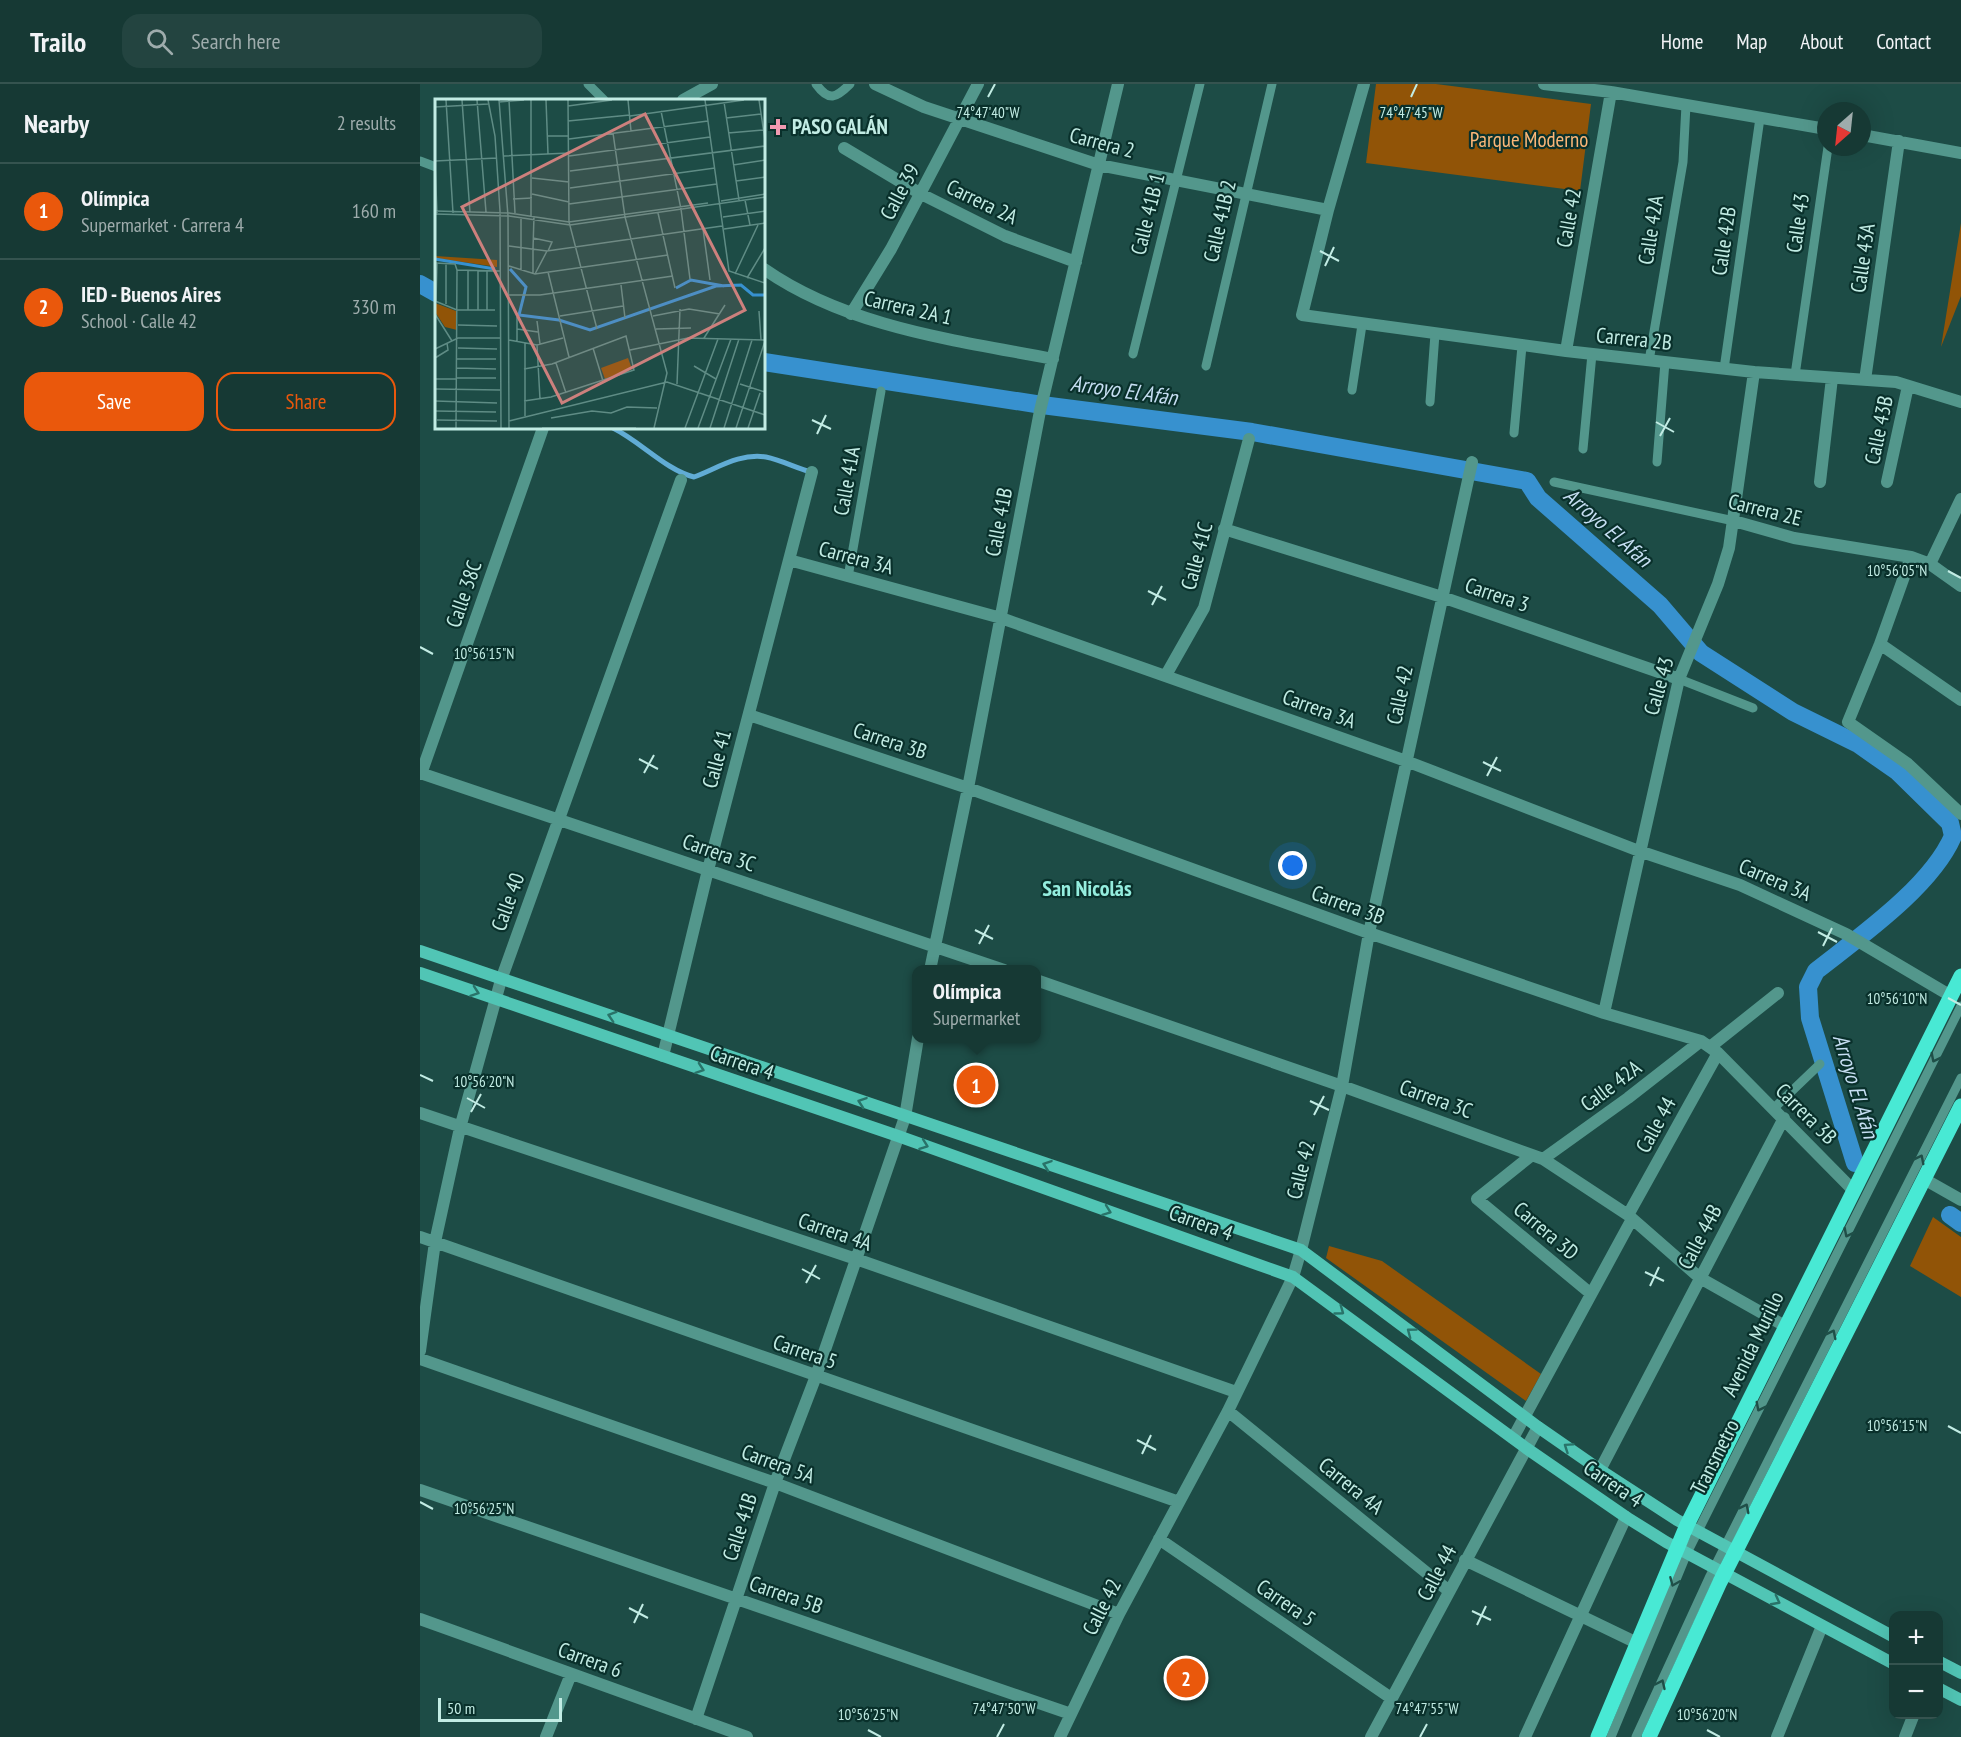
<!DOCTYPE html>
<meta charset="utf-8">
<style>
:root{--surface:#163934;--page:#234440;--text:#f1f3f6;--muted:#9eacac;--line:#35534f;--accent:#ea580c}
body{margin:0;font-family:"PT Sans Narrow",sans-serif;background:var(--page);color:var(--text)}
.controls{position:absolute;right:18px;bottom:18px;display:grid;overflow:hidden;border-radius:12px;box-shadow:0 6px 24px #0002}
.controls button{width:54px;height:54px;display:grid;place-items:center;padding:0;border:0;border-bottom:2px solid var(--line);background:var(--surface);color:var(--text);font:30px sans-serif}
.compass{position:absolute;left:1397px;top:18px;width:54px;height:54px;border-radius:50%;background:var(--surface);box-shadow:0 6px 24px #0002;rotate:207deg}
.scale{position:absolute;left:18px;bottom:15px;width:124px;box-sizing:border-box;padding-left:6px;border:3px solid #c2ece4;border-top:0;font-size:16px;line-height:21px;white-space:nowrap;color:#c2ece4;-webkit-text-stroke:4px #09302b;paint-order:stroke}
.you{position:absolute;left:873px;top:782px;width:21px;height:21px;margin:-15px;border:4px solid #fff;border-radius:50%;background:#1a73e8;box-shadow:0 0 0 9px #1a73e833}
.badge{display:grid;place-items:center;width:39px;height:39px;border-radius:50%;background:var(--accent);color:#fff;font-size:20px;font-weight:700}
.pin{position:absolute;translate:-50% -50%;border:3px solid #fff;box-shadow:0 2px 6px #0006}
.popup{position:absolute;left:492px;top:881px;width:129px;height:78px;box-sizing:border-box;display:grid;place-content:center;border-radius:12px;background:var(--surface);filter:drop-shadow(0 2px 4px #0005);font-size:20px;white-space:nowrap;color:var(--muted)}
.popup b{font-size:22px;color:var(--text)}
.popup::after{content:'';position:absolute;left:50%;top:100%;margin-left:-12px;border:12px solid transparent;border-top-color:var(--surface)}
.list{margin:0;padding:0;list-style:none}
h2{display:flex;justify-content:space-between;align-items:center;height:78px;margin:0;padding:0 24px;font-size:26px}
h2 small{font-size:20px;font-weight:400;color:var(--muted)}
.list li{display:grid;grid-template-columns:39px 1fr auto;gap:18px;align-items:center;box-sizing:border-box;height:96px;padding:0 24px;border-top:2px solid var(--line)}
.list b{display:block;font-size:22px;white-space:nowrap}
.list p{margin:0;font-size:20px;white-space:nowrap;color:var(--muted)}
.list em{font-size:20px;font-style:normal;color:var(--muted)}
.actions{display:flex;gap:12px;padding:18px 24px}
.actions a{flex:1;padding:14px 0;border:2px solid var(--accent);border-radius:18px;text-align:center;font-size:21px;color:var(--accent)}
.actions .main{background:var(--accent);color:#fff}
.icon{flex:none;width:33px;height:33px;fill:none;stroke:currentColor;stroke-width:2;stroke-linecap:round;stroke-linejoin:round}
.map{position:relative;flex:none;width:1541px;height:1653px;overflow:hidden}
header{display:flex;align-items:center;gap:36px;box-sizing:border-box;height:84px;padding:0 30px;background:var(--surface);border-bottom:2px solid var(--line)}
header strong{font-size:28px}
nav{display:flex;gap:33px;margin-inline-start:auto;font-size:21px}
.search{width:420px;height:54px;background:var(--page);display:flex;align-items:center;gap:15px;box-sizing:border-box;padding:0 21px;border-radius:18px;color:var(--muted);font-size:22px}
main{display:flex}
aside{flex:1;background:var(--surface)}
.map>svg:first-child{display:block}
.green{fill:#915407}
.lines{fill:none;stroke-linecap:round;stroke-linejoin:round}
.stream{stroke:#61acd5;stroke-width:5}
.canal{stroke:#3791cf;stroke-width:18}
.lane{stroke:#53978c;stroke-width:9}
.street{stroke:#53978c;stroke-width:12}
.secondary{stroke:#51c5b5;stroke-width:12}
.primary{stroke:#48e9d4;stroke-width:15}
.oneway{stroke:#297369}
.oneway2{stroke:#1f4f48}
.ticks{fill:none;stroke:#c2ece4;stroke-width:2}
.poi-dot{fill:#f19ab1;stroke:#09302b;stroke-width:2}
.labels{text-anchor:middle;stroke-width:4.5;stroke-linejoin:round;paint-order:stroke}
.poi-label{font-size:21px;font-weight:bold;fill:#c2ece4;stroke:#09302b;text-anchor:start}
.park-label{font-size:21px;fill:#fcb778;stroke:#09302b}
.street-label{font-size:21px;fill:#c2ece4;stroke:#09302b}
.water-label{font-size:22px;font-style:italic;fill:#c6def2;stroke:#09302b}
.neighbourhood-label{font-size:22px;font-weight:bold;fill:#94edde;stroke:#09302b}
.inset-river{fill:none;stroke:#3791cf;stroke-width:3}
.inset-road{fill:none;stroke:#5f8c85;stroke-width:1.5}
.view{fill:#cd807d;fill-opacity:0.15;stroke:#cd807d;stroke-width:3}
.inset-edge{fill:none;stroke:#c2ece4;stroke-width:3}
.ticks-label{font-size:15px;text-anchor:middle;fill:#c2ece4;stroke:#09302b;stroke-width:4.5;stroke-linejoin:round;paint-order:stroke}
</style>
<header>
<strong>Trailo</strong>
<div class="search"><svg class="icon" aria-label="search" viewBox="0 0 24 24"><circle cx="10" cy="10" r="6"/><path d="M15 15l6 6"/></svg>Search here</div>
<nav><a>Home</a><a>Map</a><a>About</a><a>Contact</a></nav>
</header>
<main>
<aside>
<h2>Nearby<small>2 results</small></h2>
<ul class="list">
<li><span class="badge">1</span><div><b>Olímpica</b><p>Supermarket · Carrera 4</p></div><em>160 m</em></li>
<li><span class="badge">2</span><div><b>IED - Buenos Aires</b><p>School · Calle 42</p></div><em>330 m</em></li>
</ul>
<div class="actions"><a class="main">Save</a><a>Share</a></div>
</aside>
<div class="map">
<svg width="1541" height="1653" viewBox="0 0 1541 1653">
<rect width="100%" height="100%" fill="#1d4c46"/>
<path class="green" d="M 956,0 L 1016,0 L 1171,20 L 1160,107 L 946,79 Z
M 1541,139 L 1541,212 L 1521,263 Z
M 1513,1133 L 1541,1153 L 1541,1213 L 1490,1182 Z
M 909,1162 L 962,1177 L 1121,1290 L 1106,1317 L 906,1174 Z"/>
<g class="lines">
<path class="stream" d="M 193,344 C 221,358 246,386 274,393 C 298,384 319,369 346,373 C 361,376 376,384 391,388"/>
<path class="canal" d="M 0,200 L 16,209
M 344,278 L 622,321 L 832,348 L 1107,397 L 1118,414 L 1240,521 L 1281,569 L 1373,628 L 1438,660 L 1478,688 L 1530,739 L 1533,752 C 1511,803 1439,853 1396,887 L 1388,903 L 1390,934 L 1435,1079
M 1530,1131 L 1541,1139"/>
<path class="lane" d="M 168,0 L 184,16
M 396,0 C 409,18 416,14 430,0
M 0,77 L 16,83
M 713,270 L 780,0
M 1229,277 L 1263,78 L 1266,21
M 786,282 L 852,0
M 1304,285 L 1340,34
M 1375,291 L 1408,63
M 932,306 L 942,241
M 1010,318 L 1015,250
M 1094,349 L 1102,262
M 1163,365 L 1172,270
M 1237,378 L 1245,278
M 1134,398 L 1314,437
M 428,493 L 461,307
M 1259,595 L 1333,624
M 1354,1024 L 1400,980
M 1191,1653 L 1267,1469 L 1541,922
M 1216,1653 L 1290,1492 L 1541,994"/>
<path class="street" d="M 455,0 L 504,23 L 679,81 L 908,126
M 944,0 L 908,126 L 882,231 L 1146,267 L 1334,288 L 1476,298 L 1541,318
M 1124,0 L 1191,8 L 1406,45
M 263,16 L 292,0
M 1442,51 L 1541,69
M 424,64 L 501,110 L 585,152 L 656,178
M 344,185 C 427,243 534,256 633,275
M 431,230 L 471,165 L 558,0
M 1146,267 L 1191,8
M 1445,296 L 1479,57
M 1400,398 L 1412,294
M 1467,398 L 1488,302
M 1314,437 L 1374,454 L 1491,473 L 1510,480 L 1541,502
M 804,445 L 1022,513 L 1259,595
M 1491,473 L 1460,560 L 1428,638 L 1488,680 L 1541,730
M 369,476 L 581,534 L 986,677 L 1219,767 L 1320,801 L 1426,850 L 1531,912
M 1510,480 L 1541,415
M 1460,560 L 1541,616
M 746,591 L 784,524 L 829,355
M 329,631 L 548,704 L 949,849 L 1184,929 L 1281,957 L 1298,969 L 1434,1107
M 0,689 L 584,886
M 1,690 L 123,344
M 510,886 L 548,704 L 620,327 L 698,0
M 616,896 L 922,1002 L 1123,1075 L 1208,1131 L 1280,1194 L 1365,1242
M 1184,929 L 1259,595 L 1298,500 L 1309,464 L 1334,288
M 1290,963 L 1358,909
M 243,972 L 288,786 L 392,388
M 0,1029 L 436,1175 L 816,1308
M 1112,1071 L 1057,1115 L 1170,1209
M 1123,1075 L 1208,1014 L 1281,957
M 1504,1095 L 1541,1116
M 1208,1131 L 1298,969
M 0,1153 L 759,1418
M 0,1267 L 15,1158 L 40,1044 L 81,896 L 261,396
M 0,1275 L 355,1399 L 699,1530
M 808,1327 L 1029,1507
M 1093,1354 L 1212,1135
M 1180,1386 L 1364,1034
M 0,1406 L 651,1630
M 739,1455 L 971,1614
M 1045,1476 L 1217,1559
M 0,1535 L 327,1653
M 276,1635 L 355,1399 L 396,1292 L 485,1033 L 498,954
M 126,1653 L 151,1590
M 640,1653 L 699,1530 L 808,1327 L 873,1193 L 881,1166 L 922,1002 L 949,849 L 1052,378
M 951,1653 L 1118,1343
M 1105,1653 L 1206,1433
M 1357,1653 L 1402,1542
M 1485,1653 L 1494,1630"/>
<path class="secondary" d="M 0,867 L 881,1166 L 1118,1343 L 1180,1386 L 1257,1436 L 1474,1553
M 0,889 L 478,1052 L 873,1193 L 1106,1364 L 1206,1433 L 1246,1458 L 1474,1580
M 1518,1577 L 1541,1589
M 1518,1604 L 1541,1616"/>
<path class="primary" d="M 1178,1653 L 1267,1441 L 1541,892
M 1229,1653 L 1300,1498 L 1541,1022"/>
</g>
<defs><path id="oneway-chevron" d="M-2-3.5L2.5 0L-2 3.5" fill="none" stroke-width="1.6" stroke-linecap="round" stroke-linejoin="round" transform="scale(1.5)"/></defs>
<g class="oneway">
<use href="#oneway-chevron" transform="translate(55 908) rotate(19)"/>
<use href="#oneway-chevron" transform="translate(192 932) rotate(-162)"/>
<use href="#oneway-chevron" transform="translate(280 985) rotate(19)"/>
<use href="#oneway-chevron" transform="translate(442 1018) rotate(-161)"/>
<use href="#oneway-chevron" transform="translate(504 1061) rotate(20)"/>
<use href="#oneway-chevron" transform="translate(627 1081) rotate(-161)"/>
<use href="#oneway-chevron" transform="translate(687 1127) rotate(20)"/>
<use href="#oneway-chevron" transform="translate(920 1227) rotate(36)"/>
<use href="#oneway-chevron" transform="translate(991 1248) rotate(-143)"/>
<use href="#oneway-chevron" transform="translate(1148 1363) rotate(-146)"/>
<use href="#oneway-chevron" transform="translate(1356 1517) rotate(28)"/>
</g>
<g class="oneway2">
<use href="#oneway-chevron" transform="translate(1515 974) rotate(117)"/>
<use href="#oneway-chevron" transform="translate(1500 1075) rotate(-63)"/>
<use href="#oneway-chevron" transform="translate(1428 1149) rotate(117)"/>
<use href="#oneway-chevron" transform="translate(1412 1250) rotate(-63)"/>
<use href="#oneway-chevron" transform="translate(1340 1323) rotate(117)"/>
<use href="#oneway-chevron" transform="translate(1325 1424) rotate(-63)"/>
<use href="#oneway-chevron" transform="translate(1254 1498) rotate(113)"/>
<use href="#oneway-chevron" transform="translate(1241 1600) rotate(-65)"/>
</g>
<path class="ticks" d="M 568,13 L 575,0M 991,13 L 997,0M 900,167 L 919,177M 905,182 L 914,163M 392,336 L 411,345M 1236,338 L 1254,348M 397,350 L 406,331M 1240,352 L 1250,334M 1528,487 L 1541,494M 728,507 L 746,516M 732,521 L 742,502M 0,563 L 13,570M 219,675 L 238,685M 1063,678 L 1081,687M 224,689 L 234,671M 1067,692 L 1077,673M 555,846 L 573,855M 1398,848 L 1417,858M 559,860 L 569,841M 1403,862 L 1412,844M 1528,914 L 1541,921M 0,991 L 13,997M 47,1014 L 65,1024M 890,1017 L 909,1026M 51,1028 L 61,1010M 894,1031 L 904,1012M 382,1185 L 400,1195M 1225,1188 L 1244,1197M 386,1199 L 396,1181M 1230,1202 L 1239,1183M 1528,1342 L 1541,1349M 717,1356 L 736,1366M 722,1370 L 731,1351M 0,1418 L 13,1425M 209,1524 L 228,1534M 1052,1527 L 1071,1536M 214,1539 L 223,1520M 1057,1541 L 1066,1522M 448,1646 L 461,1653M 1287,1646 L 1300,1653M 577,1653 L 584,1640M 1000,1653 L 1007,1640"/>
<path class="poi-dot" d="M355 34h6v6h6v6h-6v6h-6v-6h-6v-6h6z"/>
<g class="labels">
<g class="poi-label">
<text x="372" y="50">PASO GALÁN</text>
</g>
<g class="park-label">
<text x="1109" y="63">Parque Moderno</text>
</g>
<g class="street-label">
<text transform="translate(682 59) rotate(15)" y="7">Carrera 2</text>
<text transform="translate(480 108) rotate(-62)" y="7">Calle 39</text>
<text transform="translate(562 118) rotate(26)" y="7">Carrera 2A</text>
<text transform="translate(728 130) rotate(-76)" y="7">Calle 41B 1</text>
<text transform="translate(1149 134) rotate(-80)" y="7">Calle 42</text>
<text transform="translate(800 137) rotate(-77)" y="7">Calle 41B 2</text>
<text transform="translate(1378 139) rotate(-82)" y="7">Calle 43</text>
<text transform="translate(1231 146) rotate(-81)" y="7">Calle 42A</text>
<text transform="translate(1304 157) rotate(-82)" y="7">Calle 42B</text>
<text transform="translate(1443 174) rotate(-82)" y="7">Calle 43A</text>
<text transform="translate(488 224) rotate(13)" y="7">Carrera 2A 1</text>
<text transform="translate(1214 255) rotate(6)" y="7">Carrera 2B</text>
<text transform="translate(1459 346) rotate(-78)" y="7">Calle 43B</text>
<text transform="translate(427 397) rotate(-80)" y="7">Calle 41A</text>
<text transform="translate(1345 426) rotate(14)" y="7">Carrera 2E</text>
<text transform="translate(579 438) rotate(-79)" y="7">Calle 41B</text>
<text transform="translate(777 472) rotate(-75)" y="7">Calle 41C</text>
<text transform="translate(436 474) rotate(15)" y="7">Carrera 3A</text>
<text transform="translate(44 510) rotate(-71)" y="7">Calle 38C</text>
<text transform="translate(1077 511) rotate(19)" y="7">Carrera 3</text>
<text transform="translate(1239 602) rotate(-74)" y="7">Calle 43</text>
<text transform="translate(980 611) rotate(-78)" y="7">Calle 42</text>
<text transform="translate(899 625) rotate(20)" y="7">Carrera 3A</text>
<text transform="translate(470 657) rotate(18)" y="7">Carrera 3B</text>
<text transform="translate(297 675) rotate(-75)" y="7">Calle 41</text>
<text transform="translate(299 769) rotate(19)" y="7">Carrera 3C</text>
<text transform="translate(1355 796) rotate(23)" y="7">Carrera 3A</text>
<text transform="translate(88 818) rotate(-70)" y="7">Calle 40</text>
<text transform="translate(928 821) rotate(20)" y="7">Carrera 3B</text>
<text transform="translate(322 979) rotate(19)" y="7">Carrera 4</text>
<text transform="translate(1191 1002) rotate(-37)" y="7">Calle 42A</text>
<text transform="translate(1016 1015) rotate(20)" y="7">Carrera 3C</text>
<text transform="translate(1386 1030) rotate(45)" y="7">Carrera 3B</text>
<text transform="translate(1236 1041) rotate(-61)" y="7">Calle 44</text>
<text transform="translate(881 1086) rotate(-76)" y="7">Calle 42</text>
<text transform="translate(781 1139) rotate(20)" y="7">Carrera 4</text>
<text transform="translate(1126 1147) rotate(40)" y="7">Carrera 3D</text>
<text transform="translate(415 1148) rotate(19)" y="7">Carrera 4A</text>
<text transform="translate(1280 1153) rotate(-62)" y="7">Calle 44B</text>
<text transform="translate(1333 1260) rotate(-64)" y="7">Avenida Murillo</text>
<text transform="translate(385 1268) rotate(19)" y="7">Carrera 5</text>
<text transform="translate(1295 1373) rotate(-63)" y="7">Transmetro</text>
<text transform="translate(358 1380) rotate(20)" y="7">Carrera 5A</text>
<text transform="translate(1193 1400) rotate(34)" y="7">Carrera 4</text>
<text transform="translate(931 1402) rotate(39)" y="7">Carrera 4A</text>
<text transform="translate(320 1443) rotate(-72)" y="7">Calle 41B</text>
<text transform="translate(1017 1489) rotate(-62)" y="7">Calle 44</text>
<text transform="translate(366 1511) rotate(19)" y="7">Carrera 5B</text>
<text transform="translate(866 1519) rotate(34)" y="7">Carrera 5</text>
<text transform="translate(682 1523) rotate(-63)" y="7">Calle 42</text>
<text transform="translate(170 1576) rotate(20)" y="7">Carrera 6</text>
</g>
<g class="water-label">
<text transform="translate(704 306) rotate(8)" y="8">Arroyo El Afán</text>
<text transform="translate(1188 443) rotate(41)" y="8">Arroyo El Afán</text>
<text transform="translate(1436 1002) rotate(73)" y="8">Arroyo El Afán</text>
</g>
<g class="neighbourhood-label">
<text x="667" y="812">San Nicolás</text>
</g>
</g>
<g transform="translate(15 15)">
<rect width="330" height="330" fill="#1d4c46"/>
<path d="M 0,157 L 62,161 L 62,168 L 0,159 ZM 0,204 L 21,212 L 22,231 L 10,228 L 0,213 ZM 193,259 L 197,270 L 170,280 L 166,269 Z" fill="#915407"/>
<path class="inset-river" d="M 0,160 L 60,170M 75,170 L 91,188 L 84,216 L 124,221 L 155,231 L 281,187 L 306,186 L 318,196 L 330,196M 241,189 L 256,181 L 289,187"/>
<path class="inset-road" d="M 11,1 L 18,114M 27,1 L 35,114M 42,1 L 51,113M 53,1 L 60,37 L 65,112 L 66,329M 64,1 L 73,117 L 74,329M 74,1 L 80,114M 96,1 L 96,117M 111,1 L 113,55M 133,1 L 134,123 L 162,230M 193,1 L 196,32M 270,1 L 294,172 L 330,184M 324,1 L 330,41M 64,3 L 89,1M 289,3 L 304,101M 133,7 L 177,1M 0,8 L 53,5M 226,12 L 246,110 L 255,180M 195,17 L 309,1M 291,19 L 326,15M 133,22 L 195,16M 178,34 L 190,118 L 232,274 L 219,329M 293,34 L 328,31M 113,37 L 134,37M 134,40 L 273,22M 69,57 L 134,54M 134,57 L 275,38M 0,62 L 62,59M 0,64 L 2,114M 298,66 L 330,61M 135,72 L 330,47M 97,79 L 134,83M 301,82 L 330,78M 135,89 L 280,69M 97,95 L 134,103M 78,100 L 97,99M 310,101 L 315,126M 286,102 L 330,95M 134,105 L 282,85M 0,112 L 74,114 L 134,123 L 273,104M 223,114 L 240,189M 0,115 L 74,117 L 135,126 L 330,98M 288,118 L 330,112M 268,130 L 275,181M 289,130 L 330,124M 98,139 L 117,143 L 113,152M 74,147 L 112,152 L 287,127M 98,150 L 99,117M 0,164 L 20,165 L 22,171 L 65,172M 74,167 L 100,175 L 233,156M 43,171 L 43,211M 86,171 L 86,118M 113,173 L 134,258M 98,175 L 98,150M 100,175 L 112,152M 300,175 L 323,126M 312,179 L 330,149M 186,186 L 190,219M 74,196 L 105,196 L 238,177M 0,202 L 22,211 L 60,211M 1,202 L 2,164M 11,205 L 11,164M 33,211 L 33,171M 52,211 L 52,172M 324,212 L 326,241M 0,215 L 17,242M 125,217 L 188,207M 218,217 L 254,210 L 285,215M 102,222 L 105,245M 23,226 L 62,227M 82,230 L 103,233M 221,230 L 256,229M 269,239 L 290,206M 74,241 L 102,246 L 128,239M 82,242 L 82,218M 102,246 L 105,300M 23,249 L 62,250M 158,249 L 168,282M 0,250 L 23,239 L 66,239M 195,251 L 253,239 L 330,241M 0,259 L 13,251 L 12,244M 22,260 L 61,260M 121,264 L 131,294M 259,267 L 281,280M 22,269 L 61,270M 22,279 L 61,279M 0,280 L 22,280M 242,285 L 245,210M 305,285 L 330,293M 0,290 L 65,291M 0,302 L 62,304M 89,302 L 116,298 L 199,271 L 191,237 L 117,265 L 89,270M 0,312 L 61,313M 90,317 L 90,244M 116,319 L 157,312 L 176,314 L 192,308 L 222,309M 2,321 L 62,322M 74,322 L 232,283 L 330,316M 21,329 L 22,171M 107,329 L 201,329M 250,329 L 283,240M 263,329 L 296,240M 275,329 L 304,240M 289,329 L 317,241M 301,329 L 330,242M 313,329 L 325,294"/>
<path class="view" d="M 210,15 L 310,211 L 127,304 L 27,108 Z"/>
<rect width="330" height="330" class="inset-edge"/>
</g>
<g class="ticks-label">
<text x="568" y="34">74°47'40"W</text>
<text x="991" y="34">74°47'45"W</text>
<text x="1477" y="492">10°56'05"N</text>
<text x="64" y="575">10°56'15"N</text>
<text x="1477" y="920">10°56'10"N</text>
<text x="64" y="1003">10°56'20"N</text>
<text x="1477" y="1347">10°56'15"N</text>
<text x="64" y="1430">10°56'25"N</text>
<text x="584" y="1630">74°47'50"W</text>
<text x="1007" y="1630">74°47'55"W</text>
<text x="448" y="1636">10°56'25"N</text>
<text x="1287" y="1636">10°56'20"N</text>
</g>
</svg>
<div class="controls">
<button>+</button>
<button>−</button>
</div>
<svg class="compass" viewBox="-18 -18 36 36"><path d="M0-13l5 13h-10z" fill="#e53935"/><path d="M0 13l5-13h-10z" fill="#9eacac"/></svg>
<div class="scale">50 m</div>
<div class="you"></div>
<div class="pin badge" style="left:556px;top:1001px">1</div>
<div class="popup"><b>Olímpica</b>Supermarket</div>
<div class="pin badge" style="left:766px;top:1594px">2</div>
</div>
</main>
